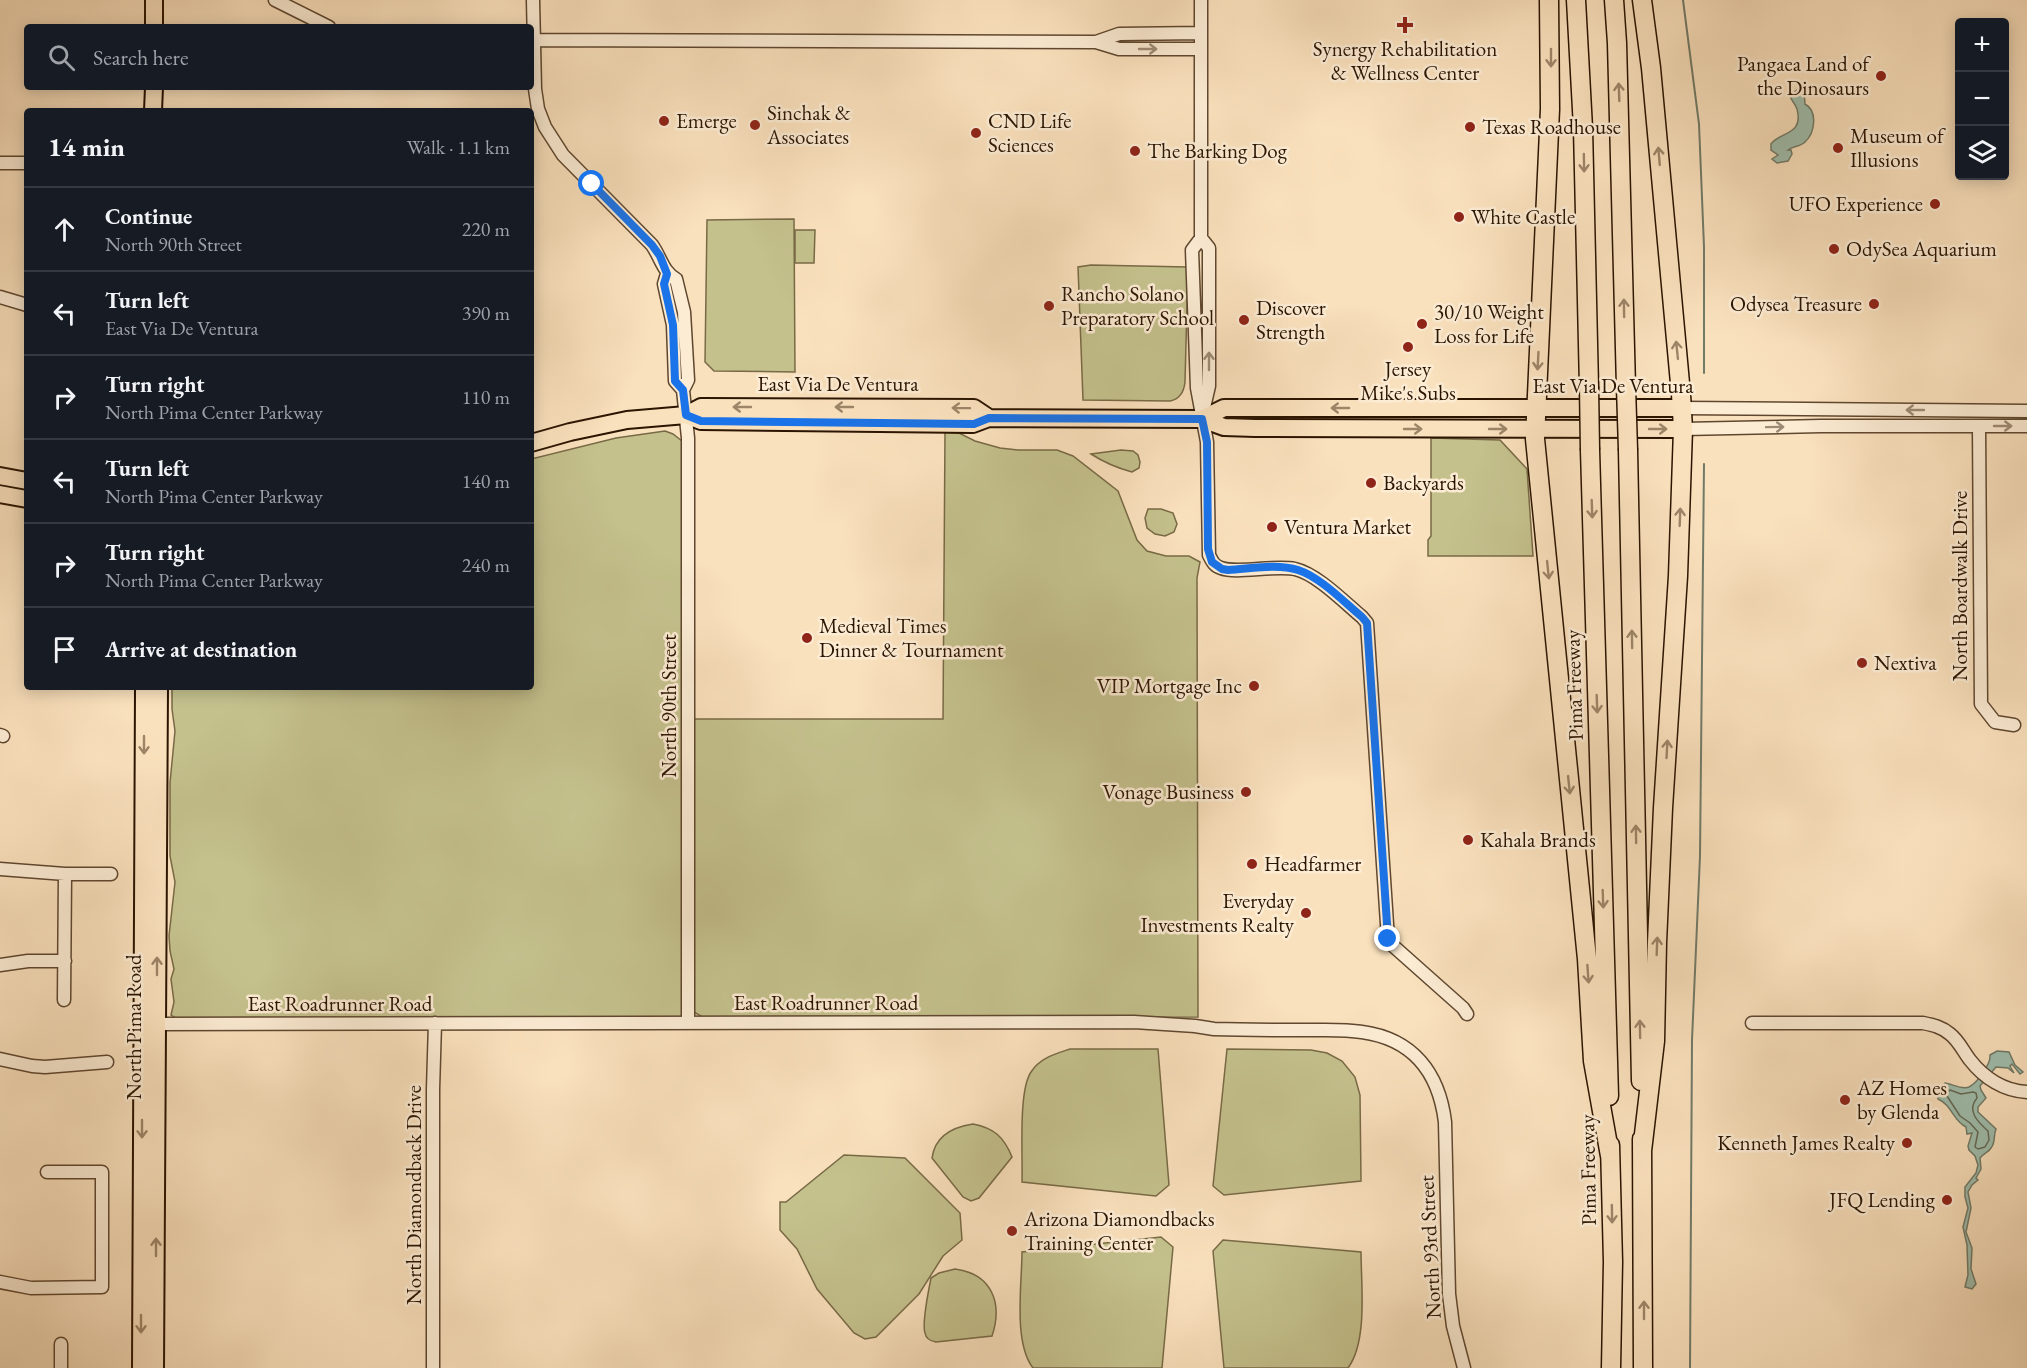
<!DOCTYPE html>
<meta charset="utf-8">
<style>
:root{--surface:#171b24;--page:#20242c;--text:#f1f3f6;--muted:#9ea1a6;--line:#363941}
body{margin:0;font-family:"EB Garamond",serif;background:var(--page);color:var(--text)}
.controls{position:absolute;right:18px;top:18px;display:grid;overflow:hidden;border-radius:6px;box-shadow:0 3px 15px #0003}
.controls button{width:54px;height:54px;display:grid;place-items:center;padding:0;border:0;border-bottom:2px solid var(--line);background:var(--surface);color:var(--text);font:30px sans-serif}
.stop{position:absolute;width:18px;height:18px;margin:-14px;border:4px solid #1a73e8;border-radius:50%;background:#fff}
.stop.end{background:#1a73e8;border-color:#fff;box-shadow:0 2px 6px #0008}
.list{margin:0;padding:0;list-style:none}
h2{display:flex;justify-content:space-between;align-items:center;height:78px;margin:0;padding:0 24px;font-size:26px}
h2 small{font-size:20px;font-weight:400;color:var(--muted)}
.list li{display:grid;grid-template-columns:39px 1fr auto;gap:18px;align-items:center;box-sizing:border-box;height:84px;padding:0 24px;border-top:2px solid var(--line)}
.list b{display:block;font-size:22px;white-space:nowrap}
.list p{margin:0;font-size:20px;white-space:nowrap;color:var(--muted)}
.list em{font-size:20px;font-style:normal;color:var(--muted)}
.icon{flex:none;width:33px;height:33px;fill:none;stroke:currentColor;stroke-width:2;stroke-linecap:round;stroke-linejoin:round}
.map{position:relative;flex:none;width:2027px;height:1368px;overflow:hidden}
.search{position:absolute;background:var(--surface);box-shadow:0 3px 15px #0003;left:24px;top:24px;width:510px;height:66px;display:flex;align-items:center;gap:15px;box-sizing:border-box;padding:0 21px;border-radius:6px;color:var(--muted);font-size:22px}
.panel{position:absolute;background:var(--surface);box-shadow:0 3px 15px #0003;left:24px;top:108px;width:510px;height:582px;border-radius:6px}
.map>svg:first-child{display:block}
.green{fill:#c4c18d;stroke:#786a46;stroke-width:1.5}
.water{fill:#9fbead;stroke:#717a68;stroke-width:1.5}
.lines{fill:none;stroke-linecap:round;stroke-linejoin:round}
.shore{stroke:#656956;stroke-width:1.5}
.stream{stroke:#717a68;stroke-width:2}
.minor-casing{stroke:#5f472f;stroke-width:15}
.major-casing{stroke:#2b1400;stroke-width:20}
.highway-casing{stroke:#2b1400;stroke-width:21}
.minor{stroke:#fcecd4;stroke-width:12}
.major{stroke:#fae1bd;stroke-width:16}
.highway{stroke:#fae1bd;stroke-width:18}
.highway-bridge-casing{stroke:#2b1400;stroke-width:21;stroke-linecap:butt}
.highway-bridge{stroke:#fae1bd;stroke-width:18}
.oneway{stroke:#9e8b75}
.oneway2{stroke:#9d8568}
.route{stroke:#1a73e8;stroke-width:8}
.poi-dot{fill:#8f2418;stroke:#fcecd4;stroke-width:2}
.labels{text-anchor:middle;stroke-width:5;stroke-linejoin:round;paint-order:stroke}
.poi-label{font-size:21px;fill:#2b1400;stroke:#fcecd4;text-anchor:start}
.street-label{font-size:21px;fill:#2b1400;stroke:#fcecd4}
</style>
<div class="map">
<svg width="2027" height="1368" viewBox="0 0 2027 1368">
<rect width="100%" height="100%" fill="#fae1bd"/>
<filter id="stains"><feTurbulence type="fractalNoise" baseFrequency=".00333" numOctaves="4"/><feColorMatrix values="0 0 0 0 .2 0 0 0 0 .09 0 0 0 0 .02 0 0 0 .5 -.17"/></filter>
<radialGradient id="worn" r=".72"><stop offset=".6" stop-color="#630" stop-opacity="0"/><stop offset="1" stop-color="#630" stop-opacity=".3"/></radialGradient>
<path class="green" d="M 794,219 L 795,372 L 714,371 L 705,362 L 707,220 Z
M 795,230 L 815,230 L 814,263 L 795,263 Z
M 1091,265 L 1188,267 L 1185,382 C 1184,392 1180,399 1170,401 L 1083,400 L 1078,267 Z
M 665,431 L 673,434 L 682,441 L 682,1016 L 681,1017 L 174,1020 L 174,1017 L 171,1015 L 174,1002 L 171,979 L 174,969 L 170,951 L 169,936 L 175,882 L 170,856 L 170,783 L 175,731 L 172,709 L 172,687 L 531,687 L 531,459 L 616,438 Z
M 945,432 L 959,433 L 975,441 L 1000,448 L 1018,450 L 1057,450 L 1073,456 L 1118,491 L 1137,540 L 1147,551 L 1166,556 L 1189,556 L 1200,562 L 1197,578 L 1198,1017 L 704,1018 L 694,1012 L 693,719 L 943,719 Z
M 1431,438 L 1500,440 L 1527,469 L 1533,556 L 1428,556 L 1428,540 L 1431,536 Z
M 1121,450 L 1133,451 L 1138,455 L 1140,462 L 1139,468 L 1132,472 C 1117,468 1105,463 1091,454 Z
M 1148,509 L 1161,509 L 1173,513 L 1177,524 L 1174,532 L 1165,536 L 1155,534 L 1147,528 L 1145,518 Z
M 1070,1049 L 1158,1049 L 1169,1185 L 1156,1196 L 1022,1182 C 1023,1157 1018,1091 1031,1072 C 1040,1058 1055,1054 1070,1049 Z
M 1227,1049 L 1311,1050 L 1327,1053 L 1342,1061 L 1355,1077 L 1360,1095 L 1361,1181 L 1224,1195 L 1213,1186 Z
M 973,1124 C 994,1128 1004,1137 1012,1157 L 979,1198 L 971,1201 L 963,1197 L 932,1158 C 935,1136 953,1127 973,1124 Z
M 844,1155 L 905,1158 L 960,1213 L 962,1240 L 943,1256 L 919,1294 L 876,1337 L 865,1339 L 854,1333 L 817,1289 L 797,1249 L 780,1230 L 780,1202 L 786,1202 Z
M 1161,1237 L 1173,1247 L 1162,1368 L 1033,1368 C 1013,1342 1022,1284 1022,1252 Z
M 1223,1240 L 1361,1252 C 1361,1284 1368,1341 1348,1368 L 1224,1368 L 1213,1251 Z
M 955,1269 C 992,1274 1003,1303 992,1336 L 936,1342 C 930,1341 926,1339 925,1333 C 922,1325 929,1288 931,1278 L 939,1273 Z"/>
<path class="water" d="M 1798,89 L 1804,91 L 1805,104 C 1818,111 1815,133 1805,142 C 1800,147 1793,146 1788,150 L 1791,150 L 1792,154 L 1788,161 L 1777,163 L 1772,159 L 1778,155 L 1771,150 L 1771,144 C 1780,131 1804,136 1797,109 C 1795,103 1792,102 1790,96 Z
M 1997,1051 L 2009,1052 L 2015,1065 L 2023,1072 L 2020,1074 L 2012,1064 L 2010,1066 L 2014,1073 L 2008,1068 L 1996,1067 L 1980,1086 L 1981,1090 L 1986,1098 L 1978,1107 L 1978,1112 L 1996,1129 C 1993,1136 1996,1142 1991,1148 C 1988,1153 1984,1153 1980,1158 L 1981,1169 L 1976,1178 L 1978,1180 L 1972,1185 L 1968,1192 L 1971,1208 L 1966,1232 L 1972,1248 L 1971,1269 L 1976,1284 L 1972,1289 L 1965,1287 L 1968,1275 L 1967,1245 L 1963,1227 L 1968,1208 L 1965,1197 L 1965,1187 L 1976,1173 L 1978,1165 L 1975,1156 L 1969,1150 L 1968,1146 L 1972,1133 L 1967,1134 L 1966,1127 C 1953,1121 1952,1105 1938,1099 L 1938,1092 L 1945,1083 C 1952,1084 1962,1090 1969,1087 C 1977,1083 1991,1064 1990,1055 Z"/>
<g class="lines">
<path class="shore" d="M 1950,1090 L 1961,1094 L 1973,1092 L 1976,1093 L 1977,1098 C 1966,1111 1978,1122 1988,1131 L 1989,1140 L 1985,1147 L 1978,1149 L 1975,1147 L 1978,1132 L 1970,1123 L 1960,1116 L 1947,1096 L 1947,1093 Z"/>
<path class="stream" d="M 1683,0 L 1699,124 L 1704,247 L 1704,373
M 1690,1368 L 1692,1040 L 1700,856 L 1704,464"/>
<g class="minor-casing">
<path id="minor" d="M 275,0 L 329,27
M 533,0 L 535,89 L 538,109 L 545,127 L 563,155 L 652,245 C 661,258 663,272 676,279 L 684,312 L 688,380 L 683,390
M 1201,0 L 1201,238 L 1192,250 L 1197,388 L 1207,442 L 1209,555 C 1212,561 1214,566 1221,568 C 1236,574 1274,565 1295,569 C 1317,574 1344,602 1362,617 L 1367,623 L 1388,939 L 1391,944 L 1463,1008 L 1467,1014
M 531,40 L 1096,42 L 1119,49 L 1201,49
M 1096,42 L 1119,34 L 1201,33
M 0,163 L 27,163
M 1201,238 L 1209,248 L 1209,386 L 1203,412
M 667,274 L 664,284 L 673,325 L 675,381 L 683,390 L 688,438 L 688,1023
M 0,297 L 27,305
M 1682,408 L 2027,411
M 1979,426 L 1981,704 L 1995,722 L 2014,725
M 1683,429 L 1821,426 L 2027,426
M 0,735 L 3,736
M 0,869 L 65,874 L 111,874
M 0,965 L 28,961 L 65,961
M 64,1000 L 65,874
M 1752,1023 L 1923,1023 C 1933,1025 1942,1027 1950,1034 C 1959,1041 1963,1051 1970,1060 C 1984,1078 2004,1091 2027,1092
M 156,1024 L 1134,1022 L 1195,1026 L 1214,1029 C 1245,1030 1276,1030 1307,1030 C 1325,1030 1344,1029 1362,1032 C 1413,1039 1439,1073 1445,1122 L 1449,1294 L 1453,1326 L 1464,1368
M 0,1059 L 32,1066 L 45,1067 L 107,1062
M 0,1282 L 31,1288 L 102,1287 L 102,1172 L 47,1172
M 61,1344 L 61,1368
M 433,1368 L 433,1089 L 435,1023"/>
</g>
<g class="major-casing">
<path id="major" d="M 154,27 L 154,0
M 153,111 L 154,87
M 686,415 L 701,421 L 973,424 L 989,418 L 1202,419 L 1224,427 L 1255,428 L 1683,429
M 1202,419 L 1224,408 L 1682,408
M 531,443 L 570,432 L 627,420 L 686,415 L 701,407 L 974,408 L 989,418
M 0,476 L 27,481
M 0,494 L 27,499
M 141,1368 L 144,687
M 155,1368 L 159,687"/>
</g>
<g class="highway-casing">
<path id="highway" d="M 1549,0 L 1550,109 L 1535,439 L 1587,959 L 1593,1061 L 1610,1156
M 1576,0 L 1583,128 L 1589,387
M 1614,0 L 1617,43 L 1626,387
M 1642,0 L 1651,68 L 1681,394 L 1683,429 L 1678,576 L 1663,808 L 1657,943 L 1655,1041 L 1642,1151
M 1590,450 L 1609,1096
M 1628,450 L 1641,1081
M 1642,1139 L 1643,1368
M 1610,1145 L 1613,1262 L 1611,1368"/>
</g>
<use href="#minor" class="minor"/>
<use href="#major" class="major"/>
<use href="#highway" class="highway"/>
<g class="highway-bridge-casing">
<path id="highway-bridge" d="M 1589,387 L 1590,450
M 1626,387 L 1628,450"/>
</g>
<use href="#highway-bridge" class="highway-bridge"/>
</g>
<defs><path id="oneway-shaft" d="M-6 0H5M1.5-3L5.5 0L1.5 3" fill="none" stroke-width="1.6" stroke-linecap="round" stroke-linejoin="round" transform="scale(1.5)"/></defs>
<g class="oneway">
<use href="#oneway-shaft" transform="translate(1148 49)"/>
<use href="#oneway-shaft" transform="translate(1209 361) rotate(-90)"/>
<use href="#oneway-shaft" transform="translate(1915 410) rotate(-180)"/>
<use href="#oneway-shaft" transform="translate(2003 426)"/>
<use href="#oneway-shaft" transform="translate(1775 427) rotate(-1)"/>
</g>
<g class="oneway2">
<use href="#oneway-shaft" transform="translate(1551 58) rotate(90)"/>
<use href="#oneway-shaft" transform="translate(1619 92) rotate(-92)"/>
<use href="#oneway-shaft" transform="translate(1659 156) rotate(-95)"/>
<use href="#oneway-shaft" transform="translate(1584 163) rotate(89)"/>
<use href="#oneway-shaft" transform="translate(1624 308) rotate(-91)"/>
<use href="#oneway-shaft" transform="translate(1677 350) rotate(-96)"/>
<use href="#oneway-shaft" transform="translate(1538 361) rotate(93)"/>
<use href="#oneway-shaft" transform="translate(742 407) rotate(180)"/>
<use href="#oneway-shaft" transform="translate(844 407) rotate(-180)"/>
<use href="#oneway-shaft" transform="translate(961 408) rotate(-179)"/>
<use href="#oneway-shaft" transform="translate(1340 408) rotate(180)"/>
<use href="#oneway-shaft" transform="translate(1413 429)"/>
<use href="#oneway-shaft" transform="translate(1498 429)"/>
<use href="#oneway-shaft" transform="translate(1658 429)"/>
<use href="#oneway-shaft" transform="translate(1592 509) rotate(88)"/>
<use href="#oneway-shaft" transform="translate(1680 517) rotate(-88)"/>
<use href="#oneway-shaft" transform="translate(1548 570) rotate(84)"/>
<use href="#oneway-shaft" transform="translate(1632 639) rotate(-91)"/>
<use href="#oneway-shaft" transform="translate(1597 704) rotate(88)"/>
<use href="#oneway-shaft" transform="translate(144 745) rotate(90)"/>
<use href="#oneway-shaft" transform="translate(1667 749) rotate(-87)"/>
<use href="#oneway-shaft" transform="translate(1569 785) rotate(84)"/>
<use href="#oneway-shaft" transform="translate(1636 834) rotate(-91)"/>
<use href="#oneway-shaft" transform="translate(1603 899) rotate(88)"/>
<use href="#oneway-shaft" transform="translate(1657 946) rotate(-88)"/>
<use href="#oneway-shaft" transform="translate(157 966) rotate(-90)"/>
<use href="#oneway-shaft" transform="translate(1588 974) rotate(86)"/>
<use href="#oneway-shaft" transform="translate(1640 1029) rotate(-91)"/>
<use href="#oneway-shaft" transform="translate(142 1129) rotate(90)"/>
<use href="#oneway-shaft" transform="translate(1612 1214) rotate(89)"/>
<use href="#oneway-shaft" transform="translate(156 1247) rotate(-90)"/>
<use href="#oneway-shaft" transform="translate(1644 1310) rotate(-90)"/>
<use href="#oneway-shaft" transform="translate(141 1324) rotate(90)"/>
</g>
<g class="lines">
<path class="route" d="M 592,184 L 652,245 L 660,256 L 667,274 L 664,284 L 673,325 L 675,381 L 683,390 L 686,415 L 701,421 L 974,424 L 989,418 L 1202,419 L 1207,442 L 1208,549 L 1212,562 L 1222,569 L 1228,570 C 1249,569 1277,563 1298,570 C 1320,577 1344,602 1362,617 L 1367,623 L 1388,939"/>
</g>
<g class="poi-dot">
<path d="M1402 16h6v6h6v6h-6v6h-6v-6h-6v-6h6z"/>
<circle cx="1881" cy="76" r="6"/>
<circle cx="664" cy="121" r="6"/>
<circle cx="755" cy="125" r="6"/>
<circle cx="1470" cy="127" r="6"/>
<circle cx="976" cy="133" r="6"/>
<circle cx="1838" cy="148" r="6"/>
<circle cx="1135" cy="151" r="6"/>
<circle cx="1935" cy="204" r="6"/>
<circle cx="1459" cy="217" r="6"/>
<circle cx="1834" cy="249" r="6"/>
<circle cx="1874" cy="304" r="6"/>
<circle cx="1049" cy="306" r="6"/>
<circle cx="1244" cy="320" r="6"/>
<circle cx="1422" cy="324" r="6"/>
<circle cx="1408" cy="347" r="6"/>
<circle cx="1371" cy="483" r="6"/>
<circle cx="1272" cy="527" r="6"/>
<circle cx="807" cy="638" r="6"/>
<circle cx="1862" cy="663" r="6"/>
<circle cx="1254" cy="686" r="6"/>
<circle cx="1246" cy="792" r="6"/>
<circle cx="1468" cy="840" r="6"/>
<circle cx="1252" cy="864" r="6"/>
<circle cx="1306" cy="913" r="6"/>
<circle cx="1845" cy="1100" r="6"/>
<circle cx="1907" cy="1143" r="6"/>
<circle cx="1947" cy="1200" r="6"/>
<circle cx="1012" cy="1231" r="6"/>
</g>
<g class="labels">
<g class="poi-label">
<text x="1405" y="56" text-anchor="middle">Synergy Rehabilitation<tspan x="1405" dy="24">&amp; Wellness Center</tspan></text>
<text x="1869" y="71" text-anchor="end">Pangaea Land of<tspan x="1869" dy="24">the Dinosaurs</tspan></text>
<text x="767" y="120">Sinchak &amp;<tspan x="767" dy="24">Associates</tspan></text>
<text x="676" y="128">Emerge</text>
<text x="988" y="128">CND Life<tspan x="988" dy="24">Sciences</tspan></text>
<text x="1482" y="134">Texas Roadhouse</text>
<text x="1850" y="143">Museum of<tspan x="1850" dy="24">Illusions</tspan></text>
<text x="1147" y="158">The Barking Dog</text>
<text x="1923" y="211" text-anchor="end">UFO Experience</text>
<text x="1471" y="224">White Castle</text>
<text x="1846" y="256">OdySea Aquarium</text>
<text x="1061" y="301">Rancho Solano<tspan x="1061" dy="24">Preparatory School</tspan></text>
<text x="1862" y="311" text-anchor="end">Odysea Treasure</text>
<text x="1256" y="315">Discover<tspan x="1256" dy="24">Strength</tspan></text>
<text x="1434" y="319">30/10 Weight<tspan x="1434" dy="24">Loss for Life</tspan></text>
<text x="1408" y="376" text-anchor="middle">Jersey<tspan x="1408" dy="24">Mike's Subs</tspan></text>
<text x="1383" y="490">Backyards</text>
<text x="1284" y="534">Ventura Market</text>
<text x="819" y="633">Medieval Times<tspan x="819" dy="24">Dinner &amp; Tournament</tspan></text>
<text x="1874" y="670">Nextiva</text>
<text x="1242" y="693" text-anchor="end">VIP Mortgage Inc</text>
<text x="1234" y="799" text-anchor="end">Vonage Business</text>
<text x="1480" y="847">Kahala Brands</text>
<text x="1264" y="871">Headfarmer</text>
<text x="1294" y="908" text-anchor="end">Everyday<tspan x="1294" dy="24">Investments Realty</tspan></text>
<text x="1857" y="1095">AZ Homes<tspan x="1857" dy="24">by Glenda</tspan></text>
<text x="1895" y="1150" text-anchor="end">Kenneth James Realty</text>
<text x="1935" y="1207" text-anchor="end">JFQ Lending</text>
<text x="1024" y="1226">Arizona Diamondbacks<tspan x="1024" dy="24">Training Center</tspan></text>
</g>
<g class="street-label">
<text x="838" y="391">East Via De Ventura</text>
<text x="1613" y="393">East Via De Ventura</text>
<text transform="translate(1960 586) rotate(-90)" y="7">North Boardwalk Drive</text>
<text transform="translate(1574 685) rotate(-92)" y="7">Pima Freeway</text>
<text transform="translate(669 706) rotate(-90)" y="7">North 90th Street</text>
<text x="826" y="1010">East Roadrunner Road</text>
<text x="340" y="1011">East Roadrunner Road</text>
<text transform="translate(134 1027) rotate(-90)" y="7">North Pima Road</text>
<text transform="translate(1588 1170) rotate(-91)" y="7">Pima Freeway</text>
<text transform="translate(414 1195) rotate(-90)" y="7">North Diamondback Drive</text>
<text transform="translate(1430 1247) rotate(-93)" y="7">North 93rd Street</text>
</g>
</g>
<rect width="100%" height="100%" filter="url(#stains)"/>
<rect width="100%" height="100%" fill="url(#worn)"/>
</svg>
<div class="controls">
<button>+</button>
<button>−</button>
<button><svg class="icon" aria-label="layers" viewBox="0 0 24 24"><path d="M12 4l9 5-9 5-9-5zM3 14l9 5 9-5"/></svg></button>
</div>
<div class="stop" style="left:592px;top:184px"></div>
<div class="stop end" style="left:1388px;top:939px"></div>
<div class="search"><svg class="icon" aria-label="search" viewBox="0 0 24 24"><circle cx="10" cy="10" r="6"/><path d="M15 15l6 6"/></svg>Search here</div>
<section class="panel">
<h2>14 min<small>Walk · 1.1 km</small></h2>
<ul class="list">
<li><svg class="icon" aria-label="ahead" viewBox="0 0 24 24"><path d="M12 20V5M6 11l6-6 6 6"/></svg><div><b>Continue</b><p>North 90th Street</p></div><em>220 m</em></li>
<li><svg class="icon" aria-label="left" viewBox="0 0 24 24"><path d="M17 20v-9H6M10 6l-5 5 5 5"/></svg><div><b>Turn left</b><p>East Via De Ventura</p></div><em>390 m</em></li>
<li><svg class="icon" aria-label="right" viewBox="0 0 24 24"><path d="M7 20v-9h11M14 6l5 5-5 5"/></svg><div><b>Turn right</b><p>North Pima Center Parkway</p></div><em>110 m</em></li>
<li><svg class="icon" aria-label="left" viewBox="0 0 24 24"><path d="M17 20v-9H6M10 6l-5 5 5 5"/></svg><div><b>Turn left</b><p>North Pima Center Parkway</p></div><em>140 m</em></li>
<li><svg class="icon" aria-label="right" viewBox="0 0 24 24"><path d="M7 20v-9h11M14 6l5 5-5 5"/></svg><div><b>Turn right</b><p>North Pima Center Parkway</p></div><em>240 m</em></li>
<li><svg class="icon" aria-label="arrive" viewBox="0 0 24 24"><path d="M6 21V4h12l-3 4 3 4H6"/></svg><div><b>Arrive at destination</b></div></li>
</ul>
</section>
</div>
